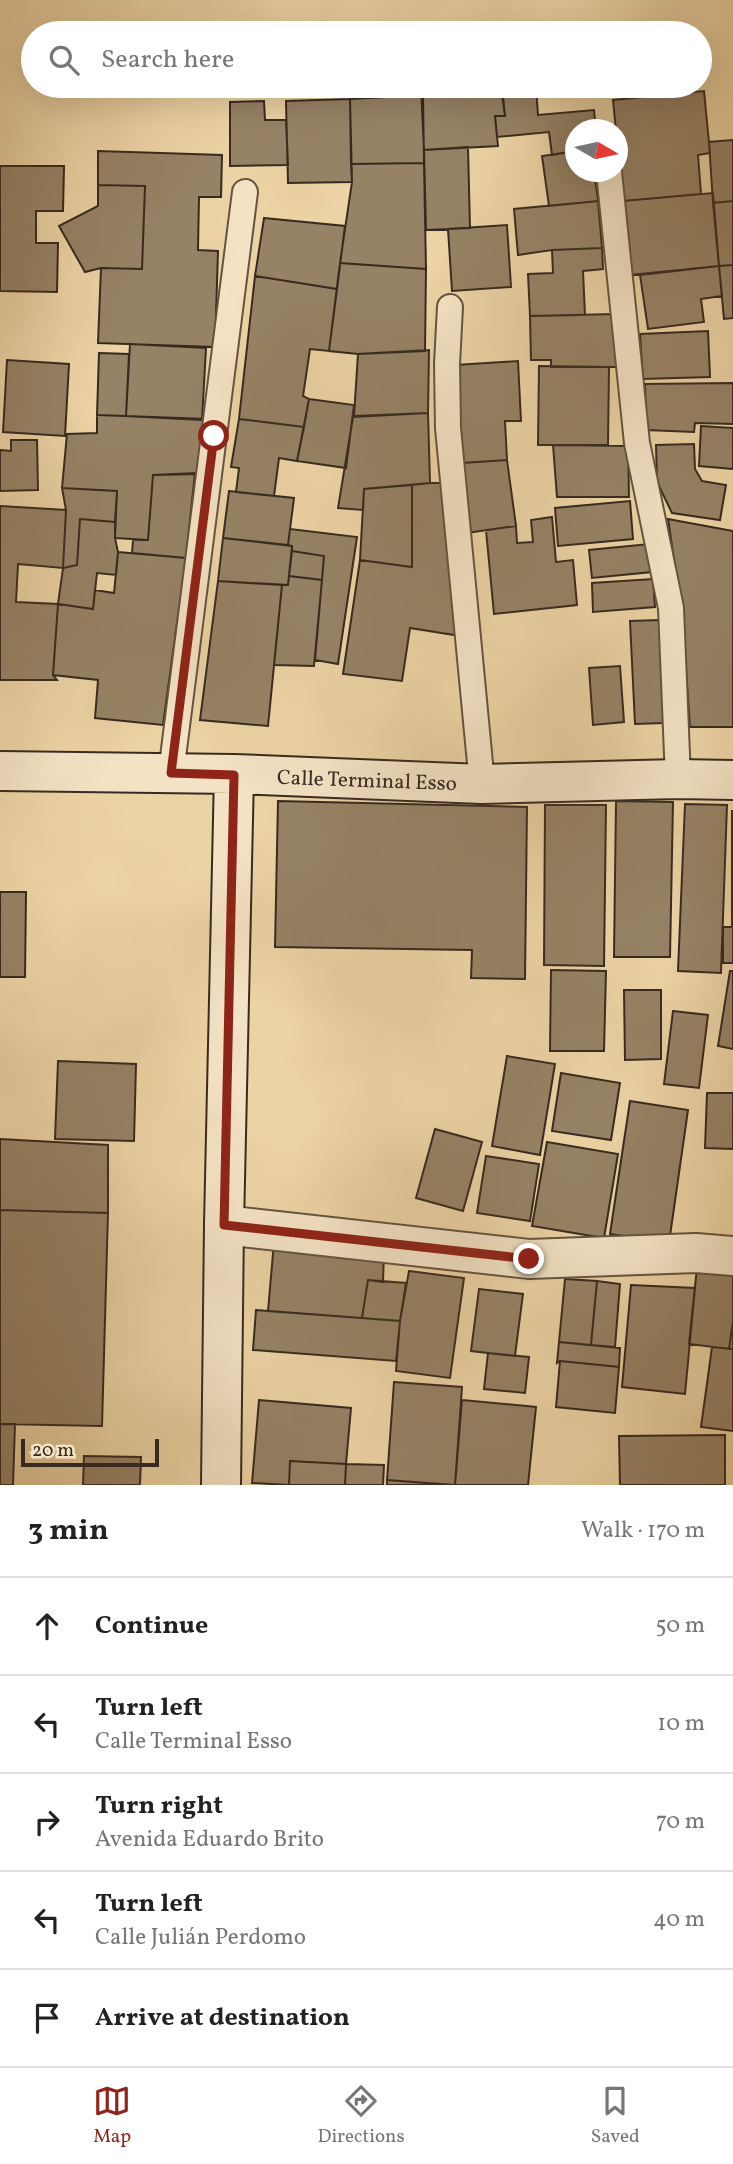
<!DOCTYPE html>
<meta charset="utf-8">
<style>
:root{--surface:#fff;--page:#f2f2f2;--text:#222;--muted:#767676;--line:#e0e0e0;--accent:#8f2418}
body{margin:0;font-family:Vollkorn,serif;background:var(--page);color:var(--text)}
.compass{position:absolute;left:565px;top:119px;width:63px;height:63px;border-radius:50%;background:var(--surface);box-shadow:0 7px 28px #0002;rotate:99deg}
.scale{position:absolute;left:21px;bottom:18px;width:138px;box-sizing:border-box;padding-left:7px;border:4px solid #382a21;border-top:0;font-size:19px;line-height:24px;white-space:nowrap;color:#382a21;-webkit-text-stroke:5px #f3e2c4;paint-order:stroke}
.stop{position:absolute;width:21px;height:21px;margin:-16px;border:5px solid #8f2418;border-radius:50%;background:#fff}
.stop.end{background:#8f2418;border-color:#fff;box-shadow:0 2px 7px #0008}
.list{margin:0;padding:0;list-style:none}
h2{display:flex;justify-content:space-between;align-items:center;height:91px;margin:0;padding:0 28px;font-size:30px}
h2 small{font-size:23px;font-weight:400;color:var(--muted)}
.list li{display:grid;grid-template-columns:46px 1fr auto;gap:21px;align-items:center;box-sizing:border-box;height:98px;padding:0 28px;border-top:2px solid var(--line)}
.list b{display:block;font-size:26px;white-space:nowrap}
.list p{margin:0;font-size:23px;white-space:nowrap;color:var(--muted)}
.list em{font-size:23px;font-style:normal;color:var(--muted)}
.icon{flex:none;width:38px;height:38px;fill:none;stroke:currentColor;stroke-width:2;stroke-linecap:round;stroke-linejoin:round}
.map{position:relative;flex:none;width:733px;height:1485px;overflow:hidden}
.search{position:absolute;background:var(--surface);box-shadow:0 7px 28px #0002;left:21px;right:21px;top:21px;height:77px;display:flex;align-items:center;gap:18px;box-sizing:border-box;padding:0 24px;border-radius:38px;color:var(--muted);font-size:26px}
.sheet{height:581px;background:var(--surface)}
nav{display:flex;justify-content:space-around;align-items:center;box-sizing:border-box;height:98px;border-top:2px solid var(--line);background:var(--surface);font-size:19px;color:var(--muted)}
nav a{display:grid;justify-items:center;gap:4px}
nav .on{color:var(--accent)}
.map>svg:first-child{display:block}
.building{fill:#968265;stroke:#382a21;stroke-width:2}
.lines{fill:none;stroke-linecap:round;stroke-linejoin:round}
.lane-casing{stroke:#655442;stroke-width:28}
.street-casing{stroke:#655442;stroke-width:42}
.secondary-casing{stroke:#382a21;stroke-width:42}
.lane{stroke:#f3e2c4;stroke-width:24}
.street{stroke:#f3e2c4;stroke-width:38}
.secondary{stroke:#f3e2c4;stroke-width:38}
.route{stroke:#8f2418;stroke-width:9}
.labels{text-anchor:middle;stroke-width:6;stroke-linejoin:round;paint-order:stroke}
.street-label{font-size:21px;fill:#382a21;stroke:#f3e2c4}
</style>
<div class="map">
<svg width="733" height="1485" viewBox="0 0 733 1485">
<rect width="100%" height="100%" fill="#ecd3a4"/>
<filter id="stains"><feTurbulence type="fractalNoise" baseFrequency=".00286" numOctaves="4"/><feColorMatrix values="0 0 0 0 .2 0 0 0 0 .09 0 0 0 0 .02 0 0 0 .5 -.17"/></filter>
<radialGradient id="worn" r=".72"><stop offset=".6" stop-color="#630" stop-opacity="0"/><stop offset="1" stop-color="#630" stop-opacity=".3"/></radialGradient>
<path class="building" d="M 421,86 L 502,86 L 505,116 L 495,116 L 498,146 L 424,150 Z
M 513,86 L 536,86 L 538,115 L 594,110 L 596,130 L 576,130 L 576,151 L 552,155 L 549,132 L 497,137 L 495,116 L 505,116 L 501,87 Z
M 704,91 L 710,153 L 698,155 L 701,194 L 623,201 L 613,100 Z
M 423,95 L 424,163 L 351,164 L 350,99 Z
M 350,99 L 352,182 L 288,183 L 286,101 Z
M 264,101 L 265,120 L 286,120 L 288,165 L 230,166 L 230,102 Z
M 733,140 L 733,201 L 713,203 L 709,142 Z
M 468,147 L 470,228 L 426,230 L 424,150 Z
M 98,151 L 222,155 L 221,197 L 199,197 L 198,250 L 218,251 L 215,347 L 98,343 L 101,268 L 142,269 L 145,186 L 98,185 Z
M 576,151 L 576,172 L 594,172 L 598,201 L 549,206 L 542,156 Z
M 424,163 L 426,269 L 340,263 L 352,182 L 351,164 Z
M 0,166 L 64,166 L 63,211 L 36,211 L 36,243 L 58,243 L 57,292 L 0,291 Z
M 98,185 L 145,186 L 142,269 L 101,268 L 85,272 L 59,226 L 98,206 Z
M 713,193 L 719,266 L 630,275 L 623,201 Z
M 598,201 L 602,248 L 552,250 L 518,255 L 514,209 Z
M 733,201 L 733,265 L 719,266 L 713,203 Z
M 264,218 L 345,226 L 337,289 L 255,276 Z
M 507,225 L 511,287 L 452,291 L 448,229 Z
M 602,248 L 603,269 L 583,271 L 585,315 L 530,316 L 528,274 L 553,273 L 552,250 Z
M 340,263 L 426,269 L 425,351 L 358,354 L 329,351 Z
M 733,265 L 733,318 L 724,319 L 719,266 Z
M 719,266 L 722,296 L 701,299 L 704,322 L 648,329 L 640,275 Z
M 255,276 L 337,289 L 329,351 L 310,349 L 303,396 L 309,399 L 304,427 L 239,419 Z
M 615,314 L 616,367 L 551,367 L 551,360 L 531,360 L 530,316 Z
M 708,331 L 710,377 L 643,379 L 640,334 Z
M 130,344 L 206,348 L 202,420 L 126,416 Z
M 429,350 L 428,413 L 354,416 L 358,354 Z
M 99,353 L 129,354 L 126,416 L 97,415 Z
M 7,360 L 69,364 L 65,436 L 3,432 Z
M 518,361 L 521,421 L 505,421 L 507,460 L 462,463 L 456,365 Z
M 539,366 L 609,367 L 608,445 L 538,445 Z
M 733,383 L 733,424 L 695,423 L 694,432 L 646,430 L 645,384 Z
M 309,399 L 354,405 L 346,468 L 297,461 Z
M 428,413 L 430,483 L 364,489 L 363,510 L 338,508 L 353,417 Z
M 97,415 L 207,419 L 203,474 L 153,475 L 148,540 L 115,538 L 117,491 L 62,488 L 67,434 L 97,433 Z
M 239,419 L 304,427 L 297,461 L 279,458 L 274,496 L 236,492 L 239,468 L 231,467 Z
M 701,426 L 733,428 L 733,469 L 699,466 Z
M 11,440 L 37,440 L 38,490 L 0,491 L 0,450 L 11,451 Z
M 694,444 L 695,469 L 702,481 L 726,485 L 720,520 L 672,513 L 657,482 L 656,445 Z
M 553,445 L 628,446 L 629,497 L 557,497 Z
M 507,460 L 516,526 L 466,533 L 462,463 Z
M 195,473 L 186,558 L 132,553 L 133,540 L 148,540 L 153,475 Z
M 430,483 L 442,483 L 460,636 L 410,628 L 402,681 L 343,674 L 360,560 L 412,567 L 412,485 Z
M 412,485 L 412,567 L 360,560 L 364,489 Z
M 62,488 L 117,491 L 115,522 L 80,519 L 77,565 L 63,568 L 66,510 Z
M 229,491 L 294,498 L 288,545 L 223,538 Z
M 630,501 L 633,539 L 558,546 L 555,508 Z
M 0,506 L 66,510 L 63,568 L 18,564 L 16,602 L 58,604 L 53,675 L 57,680 L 0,680 Z
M 552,517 L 556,562 L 573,560 L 577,605 L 494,614 L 486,530 L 516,526 L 517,543 L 533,542 L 531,520 Z
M 80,519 L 115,522 L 115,538 L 118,552 L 116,575 L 97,573 L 93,609 L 58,604 L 63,568 L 77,565 Z
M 668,519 L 733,531 L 733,727 L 690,727 L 682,614 Z
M 290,529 L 357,537 L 338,664 L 315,660 L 324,556 L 292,551 L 292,546 L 288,545 Z
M 223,538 L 292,546 L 288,585 L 218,581 Z
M 649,544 L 652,572 L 592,578 L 589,550 Z
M 292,551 L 324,556 L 322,580 L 289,576 Z
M 118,552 L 186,558 L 163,725 L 95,718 L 98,680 L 53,675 L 58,604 L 93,609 L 95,590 L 114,593 Z
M 289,576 L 322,580 L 314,666 L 274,665 L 282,585 L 288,585 Z
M 653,579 L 655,607 L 593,612 L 592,583 Z
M 218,581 L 282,585 L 268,726 L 200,720 Z
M 660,620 L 664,723 L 635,724 L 630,621 Z
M 620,666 L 624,722 L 593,725 L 589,668 Z
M 278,801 L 527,807 L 525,979 L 471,978 L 472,950 L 275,947 Z
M 616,801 L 673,802 L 670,957 L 614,957 Z
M 685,804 L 727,805 L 721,973 L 678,971 Z
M 545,805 L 606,805 L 604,966 L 544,965 Z
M 732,810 L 733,926 L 732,926 Z
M 0,892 L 26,892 L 25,977 L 0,977 Z
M 723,927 L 733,927 L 733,963 L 723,963 Z
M 551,970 L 606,971 L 604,1051 L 550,1051 Z
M 730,971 L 733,971 L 733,1049 L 718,1046 Z
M 624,990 L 661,990 L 661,1059 L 625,1060 Z
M 673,1011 L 708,1015 L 699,1088 L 664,1084 Z
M 507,1056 L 555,1064 L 540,1155 L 492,1146 Z
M 58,1061 L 136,1064 L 134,1141 L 55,1139 Z
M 561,1073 L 620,1083 L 611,1140 L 552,1131 Z
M 707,1093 L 733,1093 L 733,1149 L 705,1148 Z
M 630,1101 L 688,1110 L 669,1243 L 610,1234 Z
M 435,1129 L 482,1142 L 463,1211 L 416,1198 Z
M 0,1139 L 108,1145 L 108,1213 L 0,1210 Z
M 547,1142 L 618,1154 L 604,1238 L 532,1226 Z
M 486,1156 L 539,1164 L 530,1221 L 477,1213 Z
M 0,1210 L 108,1213 L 102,1426 L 0,1424 Z
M 274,1242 L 384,1251 L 383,1282 L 368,1280 L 362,1318 L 268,1311 Z
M 698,1258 L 733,1261 L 733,1321 L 729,1349 L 689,1344 Z
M 409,1271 L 464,1278 L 450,1378 L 396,1371 L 400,1321 Z
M 565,1279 L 597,1281 L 591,1345 L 559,1342 Z
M 368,1280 L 406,1283 L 400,1321 L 362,1318 Z
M 597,1281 L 620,1284 L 615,1347 L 591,1345 Z
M 631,1285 L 695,1288 L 685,1394 L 622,1387 Z
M 479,1289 L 523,1294 L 515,1356 L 471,1351 Z
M 256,1310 L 400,1321 L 396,1361 L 253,1350 Z
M 733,1321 L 733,1349 L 729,1349 Z
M 559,1342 L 620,1348 L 619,1367 L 560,1361 L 557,1363 Z
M 712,1347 L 733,1349 L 733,1431 L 701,1427 Z
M 488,1353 L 529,1357 L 525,1393 L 484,1389 Z
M 560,1361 L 619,1367 L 615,1413 L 556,1407 Z
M 394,1382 L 462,1387 L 455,1485 L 387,1480 Z
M 259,1400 L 351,1408 L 346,1464 L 290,1461 L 289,1485 L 252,1483 Z
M 462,1400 L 536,1407 L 528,1485 L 455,1485 Z
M 0,1424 L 15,1424 L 13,1485 L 0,1485 Z
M 725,1435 L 725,1485 L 620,1485 L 619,1436 Z
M 84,1456 L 141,1457 L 140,1485 L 83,1485 Z
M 290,1461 L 346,1464 L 345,1485 L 289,1485 Z
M 346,1464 L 384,1465 L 383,1485 L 345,1485 Z
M 387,1480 L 452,1485 L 387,1485 Z"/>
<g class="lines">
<g class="lane-casing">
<path id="lane" d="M 609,172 L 637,443 L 671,608 L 678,779
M 450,307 L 447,364 L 448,428 L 482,784
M 171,773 L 245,192"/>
</g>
<g class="street-casing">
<path id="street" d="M 224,1225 L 529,1259 L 696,1253 L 733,1256"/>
</g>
<g class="secondary-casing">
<path id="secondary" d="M 0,771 L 234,774 L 482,784 L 678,779 L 733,780
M 221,1485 L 224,1225 L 234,774"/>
</g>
<use href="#lane" class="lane"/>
<use href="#street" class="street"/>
<use href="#secondary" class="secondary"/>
</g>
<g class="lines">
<path class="route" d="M 214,436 L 171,773 L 234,775 L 224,1225 L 529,1259"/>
</g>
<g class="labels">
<g class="street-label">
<text transform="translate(367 780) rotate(2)" y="7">Calle Terminal Esso</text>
</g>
</g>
<rect width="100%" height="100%" filter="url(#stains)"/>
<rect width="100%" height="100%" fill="url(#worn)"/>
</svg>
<svg class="compass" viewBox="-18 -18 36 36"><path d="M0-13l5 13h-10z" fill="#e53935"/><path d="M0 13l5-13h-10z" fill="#767676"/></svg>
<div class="scale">20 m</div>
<div class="stop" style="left:214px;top:436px"></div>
<div class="stop end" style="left:529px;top:1259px"></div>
<div class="search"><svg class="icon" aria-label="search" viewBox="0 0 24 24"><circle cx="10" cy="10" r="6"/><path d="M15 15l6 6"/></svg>Search here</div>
</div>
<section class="sheet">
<h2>3 min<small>Walk · 170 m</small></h2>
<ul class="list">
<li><svg class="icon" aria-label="ahead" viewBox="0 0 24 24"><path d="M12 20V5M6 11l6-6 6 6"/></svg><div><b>Continue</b></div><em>50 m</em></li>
<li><svg class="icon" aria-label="left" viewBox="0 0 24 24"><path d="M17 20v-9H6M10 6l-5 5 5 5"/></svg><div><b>Turn left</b><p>Calle Terminal Esso</p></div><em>10 m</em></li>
<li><svg class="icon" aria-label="right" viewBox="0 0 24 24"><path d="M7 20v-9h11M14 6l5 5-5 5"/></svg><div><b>Turn right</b><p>Avenida Eduardo Brito</p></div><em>70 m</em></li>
<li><svg class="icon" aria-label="left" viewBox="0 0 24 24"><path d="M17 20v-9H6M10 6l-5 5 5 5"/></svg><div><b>Turn left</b><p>Calle Julián Perdomo</p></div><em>40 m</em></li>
<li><svg class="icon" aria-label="arrive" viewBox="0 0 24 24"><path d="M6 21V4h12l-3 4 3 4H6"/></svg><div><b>Arrive at destination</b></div></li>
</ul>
</section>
<nav>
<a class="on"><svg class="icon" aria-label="map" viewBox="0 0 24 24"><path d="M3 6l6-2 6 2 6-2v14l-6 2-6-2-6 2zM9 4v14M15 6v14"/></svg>Map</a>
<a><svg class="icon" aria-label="directions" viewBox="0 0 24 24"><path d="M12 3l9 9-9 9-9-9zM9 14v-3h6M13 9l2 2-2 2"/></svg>Directions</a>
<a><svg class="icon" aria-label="saved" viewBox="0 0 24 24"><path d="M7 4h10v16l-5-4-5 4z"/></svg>Saved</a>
</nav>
